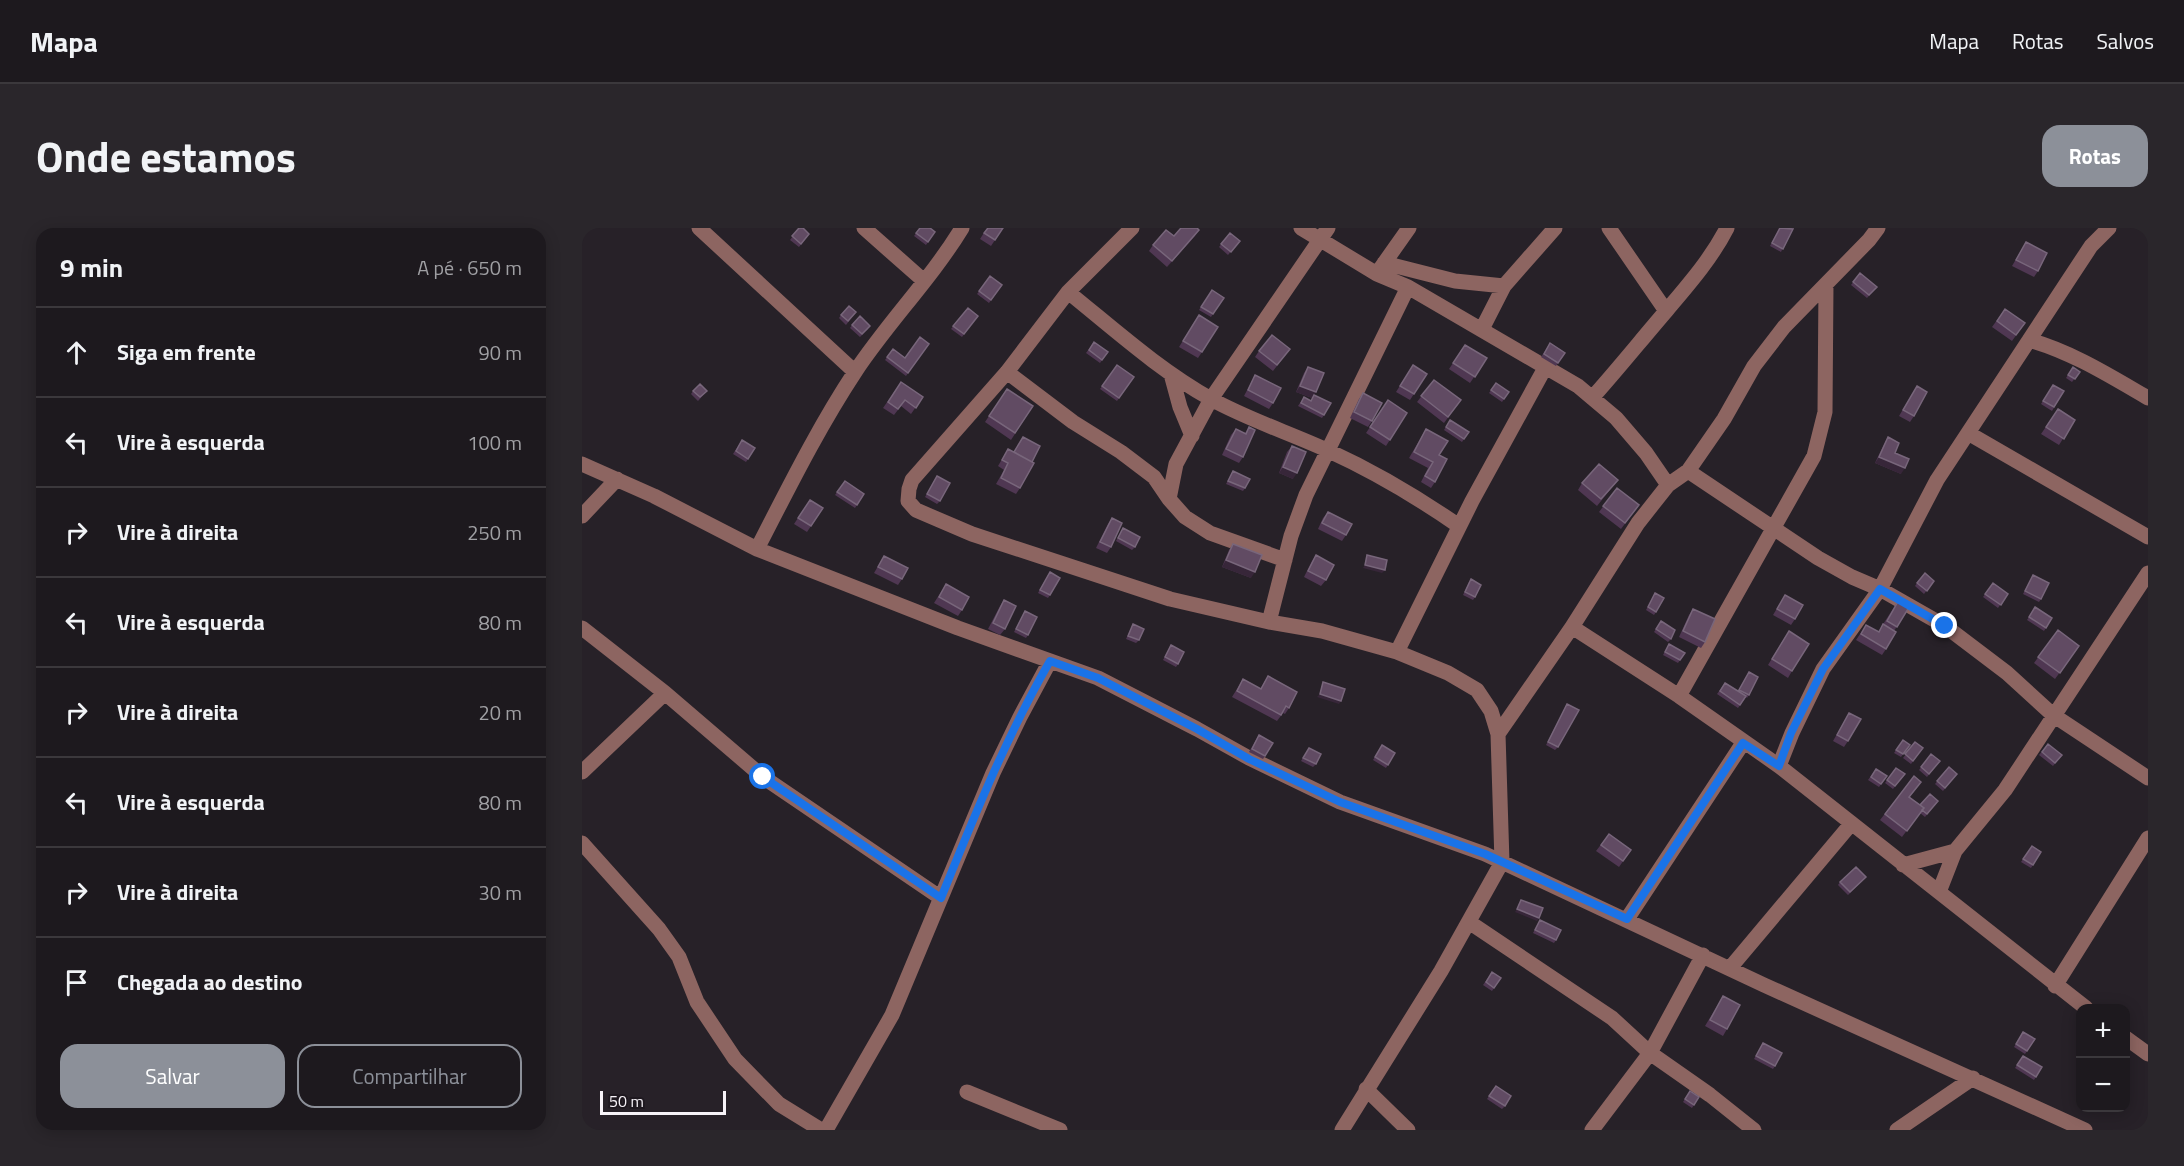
<!DOCTYPE html>
<html lang="pt">
<meta charset="utf-8">
<style>
:root{--surface:#1d191e;--page:#2a262b;--text:#f1f3f6;--muted:#a0a0a4;--line:#3b383c;--accent:#8c9099}
body{margin:0;font-family:"Titillium Web",sans-serif;background:var(--page);color:var(--text)}
.controls{position:absolute;right:18px;bottom:18px;display:grid;overflow:hidden;border-radius:12px;box-shadow:0 3px 15px #0003}
.controls button{width:54px;height:54px;display:grid;place-items:center;padding:0;border:0;border-bottom:2px solid var(--line);background:var(--surface);color:var(--text);font:30px sans-serif}
.scale{position:absolute;left:18px;bottom:15px;width:126px;box-sizing:border-box;padding-left:6px;border:3px solid #f7f3f8;border-top:0;font-size:16px;line-height:21px;white-space:nowrap;color:#f7f3f8;-webkit-text-stroke:4px #1e181f;paint-order:stroke}
.stop{position:absolute;width:18px;height:18px;margin:-14px;border:4px solid #1a73e8;border-radius:50%;background:#fff}
.stop.end{background:#1a73e8;border-color:#fff;box-shadow:0 2px 6px #0008}
.list{margin:0;padding:0;list-style:none}
h2{display:flex;justify-content:space-between;align-items:center;height:78px;margin:0;padding:0 24px;font-size:26px}
h2 small{font-size:20px;font-weight:400;color:var(--muted)}
.list li{display:grid;grid-template-columns:39px 1fr auto;gap:18px;align-items:center;box-sizing:border-box;height:90px;padding:0 24px;border-top:2px solid var(--line)}
.list b{display:block;font-size:22px;white-space:nowrap}
.list em{font-size:20px;font-style:normal;color:var(--muted)}
.actions{display:flex;gap:12px;padding:18px 24px}
.actions a{flex:1;padding:14px 0;border:2px solid var(--accent);border-radius:18px;text-align:center;font-size:21px;color:var(--accent)}
.actions .main{background:var(--accent);color:#fff}
.icon{flex:none;width:33px;height:33px;fill:none;stroke:currentColor;stroke-width:2;stroke-linecap:round;stroke-linejoin:round}
.map{position:relative;flex:none;width:1566px;height:902px;overflow:hidden;border-radius:18px}
header{display:flex;align-items:center;gap:36px;box-sizing:border-box;height:84px;padding:0 30px;background:var(--surface);border-bottom:2px solid var(--line)}
header strong{font-size:28px}
nav{display:flex;gap:33px;margin-inline-start:auto;font-size:21px}
.intro{display:flex;align-items:center;justify-content:space-between;box-sizing:border-box;height:144px;padding:0 36px}
h1{margin:0;font-size:42px}
.button{padding:15px 27px;border-radius:18px;background:var(--accent);color:#fff;font-size:21px;font-weight:700}
main{display:flex;gap:36px;padding:0 36px}
aside{flex:1;background:var(--surface);border-radius:18px;box-shadow:0 3px 15px #0003}
.map>svg:first-child{display:block}
.lines{fill:none;stroke-linecap:round;stroke-linejoin:round}
.minor{stroke:#8d6561;stroke-width:15}
.wall{fill:#4f3752}
.shaded-wall{fill:#372639}
.building{fill:#614b63;stroke:#78667b;stroke-width:1.5}
.route{stroke:#1a73e8;stroke-width:8}
</style>
<header>
<strong>Mapa</strong>
<nav><a>Mapa</a><a>Rotas</a><a>Salvos</a></nav>
</header>
<div class="intro"><h1>Onde estamos</h1><a class="button">Rotas</a></div>
<main>
<aside>
<h2>9 min<small>A pé · 650 m</small></h2>
<ul class="list">
<li><svg class="icon" aria-label="ahead" viewBox="0 0 24 24"><path d="M12 20V5M6 11l6-6 6 6"/></svg><div><b>Siga em frente</b></div><em>90 m</em></li>
<li><svg class="icon" aria-label="left" viewBox="0 0 24 24"><path d="M17 20v-9H6M10 6l-5 5 5 5"/></svg><div><b>Vire à esquerda</b></div><em>100 m</em></li>
<li><svg class="icon" aria-label="right" viewBox="0 0 24 24"><path d="M7 20v-9h11M14 6l5 5-5 5"/></svg><div><b>Vire à direita</b></div><em>250 m</em></li>
<li><svg class="icon" aria-label="left" viewBox="0 0 24 24"><path d="M17 20v-9H6M10 6l-5 5 5 5"/></svg><div><b>Vire à esquerda</b></div><em>80 m</em></li>
<li><svg class="icon" aria-label="right" viewBox="0 0 24 24"><path d="M7 20v-9h11M14 6l5 5-5 5"/></svg><div><b>Vire à direita</b></div><em>20 m</em></li>
<li><svg class="icon" aria-label="left" viewBox="0 0 24 24"><path d="M17 20v-9H6M10 6l-5 5 5 5"/></svg><div><b>Vire à esquerda</b></div><em>80 m</em></li>
<li><svg class="icon" aria-label="right" viewBox="0 0 24 24"><path d="M7 20v-9h11M14 6l5 5-5 5"/></svg><div><b>Vire à direita</b></div><em>30 m</em></li>
<li><svg class="icon" aria-label="arrive" viewBox="0 0 24 24"><path d="M6 21V4h12l-3 4 3 4H6"/></svg><div><b>Chegada ao destino</b></div></li>
</ul>
<div class="actions"><a class="main">Salvar</a><a>Compartilhar</a></div>
</aside>
<div class="map">
<svg width="1566" height="902" viewBox="0 0 1566 902">
<rect width="100%" height="100%" fill="#272128"/>
<g class="lines">
<path class="minor" d="M 117,0 L 273,144
M 282,0 L 342,53
M 550,0 L 486,64 L 425,144 L 330,252 L 327,261 L 326,273 L 334,282 L 390,306 L 588,371 L 687,394 L 740,403 L 815,424 L 866,445 L 895,462 L 909,483 L 916,506 L 920,634 L 859,743 L 760,902
M 719,0 L 795,46 L 826,59 L 996,158 L 1034,190 L 1064,225 L 1086,257
M 1027,0 L 1084,83
M 802,35 L 873,53 L 922,58
M 798,41 L 827,0
M 486,64 C 532,101 577,142 629,171 C 667,192 708,205 747,223 C 793,244 835,269 877,298
M 900,101 L 922,58 L 973,0
M 1447,112 C 1490,124 1528,148 1566,170
M 425,144 L 491,194 L 539,224 L 572,249 L 587,271 L 603,289 L 628,305 L 703,332
M 589,146 L 598,179 L 610,208
M 1010,170 C 1036,141 1060,111 1085,82 C 1107,56 1129,31 1145,0
M 1386,205 L 1566,309
M 0,236 L 72,268 L 175,321 L 376,400 L 516,450 L 615,501 L 667,530 L 758,574 L 903,626 L 1182,757 L 1503,902
M 1106,243 L 1236,330 L 1270,349 L 1298,361 L 1363,398 L 1425,445 L 1471,487 L 1566,550
M 587,271 L 594,236 L 629,171 L 746,0
M 0,288 L 35,251
M 175,321 C 206,261 236,200 273,144 C 306,94 349,51 380,0
M 687,394 L 709,308 L 724,267 L 826,59
M 990,399 L 1097,468 L 1197,538 L 1504,780
M 0,400 L 83,465 L 181,549 L 359,670
M 815,424 L 890,273 L 964,138
M 1097,468 L 1232,228 L 1243,184 L 1244,56
M 916,506 L 990,399 L 1056,295 L 1086,257 L 1106,243 L 1142,191 L 1172,138 L 1202,99 L 1287,12 L 1296,0
M 1197,538 L 1210,505 L 1241,441 L 1298,361 L 1355,252 L 1509,18 L 1527,0
M 0,544 L 83,465
M 0,615 L 77,701 L 97,729 L 115,774 L 153,831 L 197,876 L 239,902
M 1321,637 L 1373,623
M 1357,664 L 1373,623 L 1423,562 L 1566,345
M 1045,691 L 1161,515
M 887,694 L 1030,790 L 1068,825 L 1128,867 L 1172,902
M 1148,740 L 1269,596
M 1473,758 L 1566,610
M 1544,810 L 1566,826
M 784,861 L 826,902
M 385,864 L 478,902
M 244,902 L 310,787 L 411,545 L 438,489 L 468,433
M 1010,902 L 1068,825 L 1121,727
M 1315,902 L 1391,850"/>
</g>
<path class="wall" d="M 217,0 L 227,6 L 217,19 L 208,12 Z
M 338,0 L 353,4 L 344,17 L 332,8 Z
M 405,0 L 413,12 L 409,18 L 398,11 Z
M 1197,0 L 1210,0 L 1199,24 L 1188,18 Z
M 648,5 L 658,13 L 646,27 L 637,19 Z
M 592,8 L 613,8 L 585,39 L 567,23 L 571,17 Z
M 1444,14 L 1456,43 L 1452,49 L 1430,38 Z
M 1278,45 L 1295,59 L 1285,70 L 1269,57 Z
M 408,48 L 420,57 L 407,75 L 395,66 Z
M 630,62 L 642,70 L 629,89 L 617,82 Z
M 386,80 L 396,88 L 380,109 L 369,101 Z
M 1423,81 L 1443,95 L 1430,113 L 1410,99 Z
M 274,84 L 264,97 L 257,90 L 259,87 Z
M 617,87 L 620,124 L 616,130 L 597,119 Z
M 270,97 L 286,101 L 278,109 L 268,100 Z
M 512,114 L 526,124 L 518,135 L 504,125 Z
M 968,115 L 983,125 L 974,138 L 959,129 Z
M 347,116 L 324,148 L 303,132 L 311,121 L 323,130 Z
M 883,117 L 905,130 L 888,155 L 867,141 Z
M 708,121 L 691,143 L 673,129 L 677,123 Z
M 535,137 L 552,149 L 535,173 L 518,161 Z
M 831,137 L 845,146 L 828,172 L 814,164 Z
M 726,139 L 732,167 L 742,187 L 740,190 L 716,178 L 722,169 L 729,173 L 730,170 L 714,164 L 722,145 Z
M 1491,139 L 1498,144 L 1490,154 L 1484,150 Z
M 673,147 L 691,175 L 687,181 L 662,168 Z
M 852,152 L 879,172 L 862,195 L 835,174 Z
M 319,154 L 341,169 L 329,186 L 319,178 L 312,187 L 301,180 Z
M 914,155 L 927,164 L 920,174 L 907,165 Z
M 1471,157 L 1482,163 L 1470,183 L 1459,176 Z
M 1335,158 L 1332,188 L 1328,194 L 1317,188 Z
M 425,161 L 451,178 L 429,212 L 403,194 Z
M 111,163 L 125,163 L 116,173 L 109,166 Z
M 781,165 L 790,193 L 786,199 L 768,190 L 777,171 Z
M 806,172 L 825,185 L 804,218 L 784,205 Z
M 1476,181 L 1493,192 L 1477,217 L 1459,206 Z
M 868,192 L 882,211 L 880,214 L 862,202 Z
M 667,199 L 661,229 L 657,235 L 640,227 L 649,207 L 654,201 L 663,205 Z
M 844,201 L 857,227 L 853,254 L 849,260 L 839,254 L 846,240 L 827,230 Z
M 1306,209 L 1313,225 L 1319,246 L 1293,235 L 1302,216 Z
M 160,212 L 166,231 L 164,234 L 151,226 Z
M 710,218 L 711,251 L 697,245 L 705,224 Z
M 426,221 L 450,234 L 438,260 L 434,266 L 414,256 L 422,242 L 416,238 Z
M 651,243 L 663,260 L 661,263 L 644,256 Z
M 353,251 L 358,273 L 355,276 L 343,269 Z
M 1036,252 L 1015,278 L 996,262 L 1000,255 Z
M 263,253 L 282,266 L 273,280 L 253,267 Z
M 1035,260 L 1057,277 L 1039,301 L 1017,284 Z
M 228,272 L 241,280 L 225,304 L 212,296 Z
M 746,284 L 764,307 L 760,313 L 736,301 L 741,290 Z
M 530,290 L 529,319 L 525,325 L 514,320 L 526,296 Z
M 539,303 L 553,319 L 550,322 L 534,313 Z
M 651,316 L 669,350 L 640,339 L 647,322 Z
M 734,327 L 744,352 L 739,358 L 722,349 L 730,333 Z
M 302,328 L 320,351 L 316,357 L 292,345 Z
M 466,347 L 468,367 L 466,370 L 456,365 Z
M 1451,347 L 1459,371 L 1457,374 L 1441,366 Z
M 1352,353 L 1342,366 L 1333,358 L 1335,355 Z
M 887,354 L 893,369 L 891,372 L 881,367 Z
M 1411,355 L 1426,366 L 1416,380 L 1401,369 Z
M 364,356 L 380,382 L 376,388 L 352,375 Z
M 1073,365 L 1074,384 L 1072,387 L 1064,382 Z
M 1203,367 L 1213,391 L 1209,397 L 1191,387 Z
M 1318,370 L 1329,376 L 1312,403 L 1304,421 L 1300,427 L 1274,412 L 1284,397 L 1296,404 Z
M 422,372 L 423,401 L 418,407 L 406,401 L 418,378 Z
M 1453,379 L 1470,390 L 1462,403 L 1445,392 Z
M 1111,381 L 1123,414 L 1119,420 L 1097,409 L 1107,387 Z
M 443,383 L 446,407 L 444,410 L 432,404 Z
M 1079,393 L 1089,411 L 1086,414 L 1072,404 Z
M 551,396 L 557,412 L 554,415 L 544,411 Z
M 1476,402 L 1497,418 L 1473,451 L 1452,435 Z
M 1203,409 L 1210,443 L 1206,450 L 1186,437 Z
M 1087,416 L 1103,425 L 1096,435 L 1081,427 Z
M 589,417 L 596,436 L 594,439 L 581,432 Z
M 1167,444 L 1167,467 L 1165,470 L 1164,469 L 1156,480 L 1135,466 L 1143,455 L 1156,463 Z
M 686,448 L 707,480 L 703,486 L 701,485 L 695,493 L 650,469 L 661,451 L 678,461 Z
M 985,476 L 976,519 L 973,522 L 964,517 Z
M 1267,485 L 1266,513 L 1262,519 L 1251,513 Z
M 675,510 L 683,528 L 681,531 L 667,524 Z
M 1321,512 L 1328,517 L 1319,529 L 1312,525 Z
M 1333,514 L 1341,520 L 1329,536 L 1321,530 Z
M 1466,516 L 1480,527 L 1471,538 L 1457,527 Z
M 800,517 L 813,525 L 804,540 L 791,532 Z
M 727,520 L 734,536 L 731,539 L 719,533 Z
M 1349,526 L 1358,533 L 1345,549 L 1337,542 Z
M 1367,539 L 1375,546 L 1361,563 L 1353,556 Z
M 1314,540 L 1323,546 L 1311,561 L 1303,555 Z
M 1294,541 L 1305,548 L 1297,559 L 1286,552 Z
M 1332,548 L 1328,569 L 1338,577 L 1356,573 L 1343,589 L 1338,585 L 1320,609 L 1298,592 Z
M 1027,606 L 1049,622 L 1037,639 L 1014,623 Z
M 1450,618 L 1459,624 L 1449,640 L 1439,634 Z
M 1281,652 L 1266,667 L 1256,657 L 1258,654 Z
M 958,692 L 974,712 L 972,715 L 951,705 Z
M 910,744 L 919,750 L 910,763 L 901,757 Z
M 1141,768 L 1145,801 L 1141,808 L 1123,798 Z
M 1441,804 L 1453,811 L 1443,826 L 1432,819 Z
M 1181,815 L 1193,838 L 1191,841 L 1172,831 Z
M 1441,828 L 1460,839 L 1452,852 L 1433,840 Z
M 914,858 L 923,878 L 920,881 L 905,871 Z
M 1108,863 L 1117,869 L 1110,880 L 1101,874 Z"/>
<path class="shaded-wall" d="M 617,2 L 613,8 L 585,39 L 590,33 Z
M 718,158 L 734,164 L 730,170 L 714,164 Z
M 1297,229 L 1323,240 L 1319,246 L 1293,235 Z
M 701,239 L 715,245 L 711,251 L 697,245 Z
M 644,332 L 673,344 L 669,350 L 640,339 Z
M 783,337 L 803,342 L 800,345 L 781,340 Z
M 738,466 L 759,473 L 757,476 L 735,469 Z
M 935,681 L 957,690 L 955,693 L 933,684 Z"/>
<path class="building" d="M 217,0 L 221,0 L 227,6 L 219,16 L 210,8 Z
M 338,0 L 348,0 L 353,4 L 346,14 L 334,5 Z
M 406,0 L 421,0 L 413,12 L 402,5 Z
M 599,0 L 615,0 L 617,2 L 590,33 L 571,17 L 584,2 L 592,8 Z
M 1198,0 L 1211,1 L 1201,21 L 1190,15 Z
M 648,5 L 658,13 L 649,24 L 639,16 Z
M 1444,14 L 1465,25 L 1456,43 L 1434,32 Z
M 1278,45 L 1295,59 L 1287,67 L 1271,54 Z
M 408,48 L 420,57 L 409,72 L 397,63 Z
M 630,62 L 642,70 L 631,86 L 619,79 Z
M 267,78 L 274,84 L 266,93 L 259,87 Z
M 386,80 L 396,88 L 382,106 L 371,98 Z
M 1423,81 L 1443,95 L 1434,107 L 1415,93 Z
M 617,87 L 636,99 L 620,124 L 601,113 Z
M 278,88 L 288,98 L 280,106 L 270,97 Z
M 690,107 L 708,121 L 695,137 L 677,123 Z
M 338,109 L 347,116 L 326,145 L 305,129 L 311,121 L 323,130 Z
M 512,114 L 526,124 L 520,132 L 507,122 Z
M 968,115 L 983,125 L 976,135 L 962,126 Z
M 883,117 L 905,130 L 893,149 L 871,135 Z
M 535,137 L 552,149 L 537,170 L 520,158 Z
M 831,137 L 845,146 L 832,166 L 818,158 Z
M 726,139 L 742,145 L 734,164 L 718,158 Z
M 1491,139 L 1498,144 L 1493,151 L 1486,147 Z
M 673,147 L 699,160 L 691,175 L 666,162 Z
M 852,152 L 879,172 L 866,189 L 839,168 Z
M 319,154 L 341,169 L 334,180 L 323,172 L 316,181 L 306,174 Z
M 914,155 L 927,164 L 922,171 L 909,162 Z
M 118,156 L 125,163 L 118,169 L 111,163 Z
M 1471,157 L 1482,163 L 1472,179 L 1461,173 Z
M 1335,158 L 1345,164 L 1332,188 L 1321,182 Z
M 425,161 L 451,178 L 433,205 L 407,188 Z
M 781,165 L 800,175 L 790,193 L 772,184 Z
M 732,167 L 749,175 L 742,187 L 719,175 L 722,169 L 729,173 Z
M 806,172 L 825,185 L 808,212 L 788,199 Z
M 1476,181 L 1493,192 L 1482,211 L 1464,199 Z
M 868,192 L 887,204 L 882,211 L 864,199 Z
M 667,199 L 673,202 L 661,229 L 644,221 L 654,201 L 664,206 Z
M 844,201 L 866,213 L 857,227 L 865,231 L 853,254 L 843,248 L 851,234 L 832,224 Z
M 441,209 L 458,218 L 450,234 L 432,224 Z
M 1306,209 L 1317,215 L 1313,225 L 1327,231 L 1323,240 L 1297,229 Z
M 160,212 L 173,220 L 166,231 L 154,223 Z
M 710,218 L 724,224 L 715,245 L 701,239 Z
M 426,221 L 452,235 L 438,260 L 419,250 L 426,235 L 420,232 Z
M 1017,236 L 1036,252 L 1019,271 L 1000,255 Z
M 651,243 L 668,251 L 663,260 L 646,253 Z
M 355,248 L 368,255 L 358,273 L 345,266 Z
M 263,253 L 282,266 L 275,277 L 255,264 Z
M 1035,260 L 1057,277 L 1043,295 L 1021,278 Z
M 228,272 L 241,280 L 229,298 L 216,290 Z
M 746,284 L 770,296 L 764,307 L 740,295 Z
M 530,290 L 540,295 L 529,319 L 518,314 Z
M 541,300 L 558,309 L 553,319 L 536,310 Z
M 651,316 L 680,327 L 673,344 L 644,332 Z
M 734,327 L 752,337 L 744,352 L 726,343 Z
M 785,327 L 805,332 L 803,342 L 783,337 Z
M 302,328 L 326,340 L 320,351 L 296,339 Z
M 468,344 L 478,350 L 468,367 L 458,362 Z
M 1343,345 L 1352,353 L 1345,363 L 1335,355 Z
M 1451,347 L 1467,355 L 1459,371 L 1443,363 Z
M 889,351 L 899,357 L 893,369 L 883,364 Z
M 1411,355 L 1426,366 L 1419,377 L 1403,366 Z
M 364,356 L 387,369 L 380,382 L 357,369 Z
M 1073,365 L 1082,370 L 1074,384 L 1066,379 Z
M 1203,367 L 1221,377 L 1213,391 L 1195,381 Z
M 1318,370 L 1329,376 L 1315,399 L 1305,393 Z
M 422,372 L 434,378 L 423,401 L 411,395 Z
M 1453,379 L 1470,390 L 1464,400 L 1447,389 Z
M 1111,381 L 1133,391 L 1123,414 L 1101,403 Z
M 443,383 L 455,389 L 446,407 L 434,401 Z
M 1079,393 L 1093,402 L 1089,411 L 1074,401 Z
M 551,396 L 562,401 L 557,412 L 546,408 Z
M 1301,396 L 1314,404 L 1304,421 L 1279,406 L 1284,397 L 1297,404 Z
M 1476,402 L 1497,418 L 1478,445 L 1456,429 Z
M 1207,403 L 1227,416 L 1210,443 L 1190,431 Z
M 1087,416 L 1103,425 L 1098,432 L 1083,424 Z
M 589,417 L 602,424 L 596,436 L 583,429 Z
M 1167,444 L 1176,449 L 1167,467 L 1157,462 Z
M 686,448 L 715,464 L 707,480 L 704,478 L 699,487 L 655,463 L 661,451 L 679,461 Z
M 741,454 L 763,461 L 759,473 L 738,466 Z
M 1143,455 L 1164,468 L 1158,477 L 1138,463 Z
M 985,476 L 997,482 L 976,519 L 966,514 Z
M 1267,485 L 1279,491 L 1266,513 L 1255,507 Z
M 677,507 L 691,515 L 683,528 L 670,521 Z
M 1321,512 L 1328,517 L 1321,526 L 1314,522 Z
M 1333,514 L 1341,520 L 1331,533 L 1323,526 Z
M 1466,516 L 1480,527 L 1473,535 L 1460,524 Z
M 800,517 L 813,525 L 806,537 L 793,529 Z
M 727,520 L 739,526 L 734,536 L 721,530 Z
M 1349,526 L 1358,533 L 1347,546 L 1339,539 Z
M 1367,539 L 1375,546 L 1363,560 L 1355,553 Z
M 1314,540 L 1323,546 L 1313,558 L 1305,552 Z
M 1294,541 L 1305,548 L 1299,556 L 1289,549 Z
M 1332,548 L 1339,554 L 1327,569 L 1342,580 L 1325,603 L 1303,586 Z
M 1348,566 L 1356,573 L 1345,586 L 1340,582 L 1342,580 L 1338,577 Z
M 1027,606 L 1049,622 L 1041,633 L 1019,617 Z
M 1450,618 L 1459,624 L 1451,637 L 1441,631 Z
M 1274,639 L 1284,649 L 1268,664 L 1258,654 Z
M 939,672 L 961,680 L 957,690 L 935,681 Z
M 958,692 L 979,702 L 974,712 L 953,702 Z
M 910,744 L 919,750 L 912,760 L 904,754 Z
M 1141,768 L 1158,777 L 1145,801 L 1128,792 Z
M 1441,804 L 1453,811 L 1445,823 L 1434,816 Z
M 1181,815 L 1200,825 L 1193,838 L 1174,828 Z
M 1441,828 L 1460,839 L 1454,849 L 1435,837 Z
M 914,858 L 929,868 L 923,878 L 907,868 Z
M 1108,863 L 1117,869 L 1112,877 L 1103,871 Z"/>
<g class="lines">
<path class="route" d="M 181,549 L 359,670 C 392,589 424,509 468,433 L 516,450 L 615,501 L 667,531 L 758,574 L 903,626 L 1045,691 L 1161,515 L 1197,538 L 1209,505 L 1241,441 L 1298,361 L 1363,398"/>
</g>
</svg>
<div class="controls">
<button>+</button>
<button>−</button>
</div>
<div class="scale">50 m</div>
<div class="stop" style="left:181px;top:549px"></div>
<div class="stop end" style="left:1363px;top:398px"></div>
</div>
</main>
